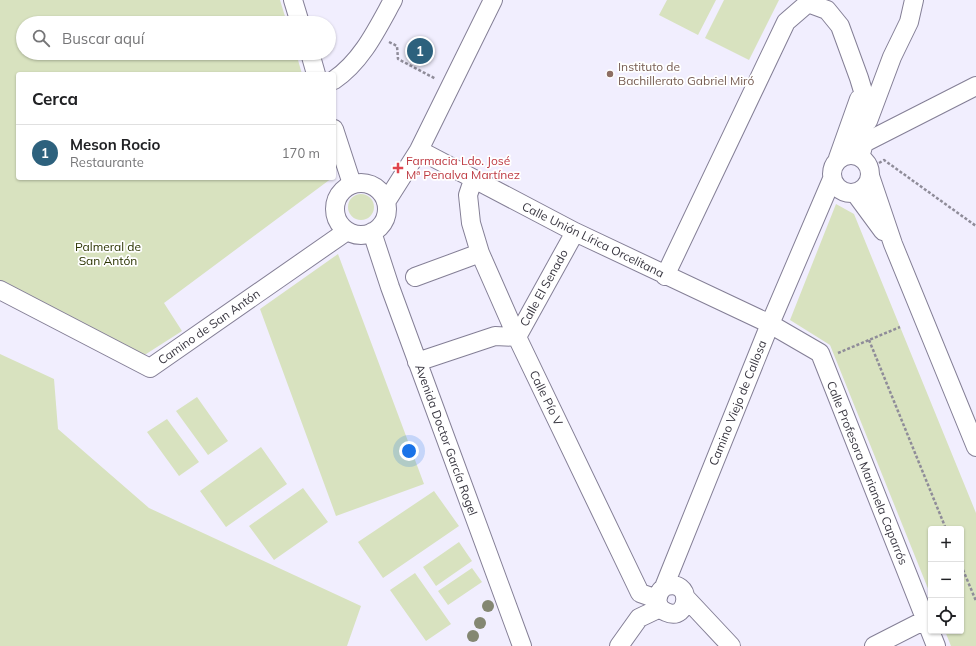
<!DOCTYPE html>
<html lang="es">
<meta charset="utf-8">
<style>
:root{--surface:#fff;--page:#f6f6f6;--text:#202124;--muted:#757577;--line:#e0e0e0;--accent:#2d617d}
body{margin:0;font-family:Mulish,sans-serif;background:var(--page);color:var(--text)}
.controls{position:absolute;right:12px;bottom:12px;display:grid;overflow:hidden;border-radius:4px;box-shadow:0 1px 3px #0004}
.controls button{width:36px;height:36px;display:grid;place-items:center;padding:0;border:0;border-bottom:1px solid var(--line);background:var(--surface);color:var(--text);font:20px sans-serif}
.you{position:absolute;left:409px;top:451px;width:14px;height:14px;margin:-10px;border:3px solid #fff;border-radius:50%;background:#1a73e8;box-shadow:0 0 0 6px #1a73e833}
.badge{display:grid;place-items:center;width:26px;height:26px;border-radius:50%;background:var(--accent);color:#fff;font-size:13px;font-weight:700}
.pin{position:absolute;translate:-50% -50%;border:2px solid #fff;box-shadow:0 1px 4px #0006}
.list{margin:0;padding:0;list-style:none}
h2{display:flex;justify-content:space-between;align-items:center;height:52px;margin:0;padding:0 16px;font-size:17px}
h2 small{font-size:13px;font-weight:400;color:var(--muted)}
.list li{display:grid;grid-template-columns:26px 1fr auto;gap:12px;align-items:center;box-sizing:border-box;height:56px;padding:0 16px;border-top:1px solid var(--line)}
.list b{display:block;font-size:15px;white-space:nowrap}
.list p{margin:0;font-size:13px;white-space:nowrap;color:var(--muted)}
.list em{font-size:13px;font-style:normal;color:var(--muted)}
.icon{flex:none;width:22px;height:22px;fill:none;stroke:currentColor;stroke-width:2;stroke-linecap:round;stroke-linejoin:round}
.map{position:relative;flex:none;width:976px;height:646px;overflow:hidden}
.search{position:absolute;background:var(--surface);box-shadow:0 1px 3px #0004;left:16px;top:16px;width:320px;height:44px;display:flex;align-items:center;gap:10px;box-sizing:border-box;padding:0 14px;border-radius:22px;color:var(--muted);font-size:15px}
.panel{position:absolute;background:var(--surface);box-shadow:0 1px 3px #0004;left:16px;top:72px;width:320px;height:108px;border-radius:4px}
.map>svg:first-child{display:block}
.green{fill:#d8e2bf}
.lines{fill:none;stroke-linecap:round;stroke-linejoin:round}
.minor-casing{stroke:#847f96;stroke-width:20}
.path{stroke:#8f8c99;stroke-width:2.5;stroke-dasharray:3 2;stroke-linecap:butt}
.minor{stroke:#fff;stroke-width:18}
.tree{fill:#848772}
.education-dot{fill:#8d6e63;stroke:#fff;stroke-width:1.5}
.health-dot{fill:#e0444e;stroke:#fff;stroke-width:1.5}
.labels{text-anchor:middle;stroke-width:3.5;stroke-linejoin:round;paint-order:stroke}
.education-label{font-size:12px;fill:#785e54;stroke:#fff;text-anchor:start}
.health-label{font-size:12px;fill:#be3a42;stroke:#fff;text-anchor:start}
.street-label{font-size:12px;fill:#393741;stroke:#fff}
.park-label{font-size:12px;fill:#2a3300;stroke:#fff}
</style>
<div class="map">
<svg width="976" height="646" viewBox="0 0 976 646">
<rect width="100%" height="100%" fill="#f1eefe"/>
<path class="green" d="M 0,0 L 280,0 L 287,23 L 23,23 L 23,53 L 296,53 L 302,74 L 18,74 L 18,178 L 332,178 L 164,303 L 182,331 L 143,356 L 0,283 Z
M 667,0 L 716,0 L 698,35 L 659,15 Z
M 724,0 L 779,0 L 749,60 L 705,38 Z
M348 207a13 13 0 1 1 26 0a13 13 0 1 1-26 0Z
M 836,204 L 854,214 L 976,513 L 976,646 L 951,646 L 945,631 L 961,631 L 961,529 L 931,529 L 931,596 L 830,345 L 790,320 Z
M 338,254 L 424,484 L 336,516 L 260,309 Z
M 0,354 L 54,379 L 58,429 L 149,508 L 361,606 L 347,646 L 0,646 Z
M 197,397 L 228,441 L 208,455 L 176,411 Z
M 167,419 L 199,462 L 179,476 L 147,432 Z
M 261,447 L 287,484 L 226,527 L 200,491 Z
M 303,488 L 328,522 L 274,560 L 249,526 Z
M 434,491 L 459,526 L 383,578 L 358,542 Z
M 459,542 L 472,561 L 436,586 L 423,567 Z
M 472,568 L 482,582 L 448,605 L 438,591 Z
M 415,573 L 451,624 L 426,641 L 390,590 Z"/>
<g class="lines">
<g class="minor-casing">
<path id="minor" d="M 293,0 L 300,23
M 310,53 L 316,74
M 334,80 C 362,61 377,29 393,0
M 868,121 L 892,57 L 909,22 L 914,0
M 334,129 L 352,184
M 419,150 L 575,232 L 770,324 L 820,353 L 936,646
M832 174a19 19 0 1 1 38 0a19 19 0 1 1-38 0Z
M 842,157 L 852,146 L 864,143 L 976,86
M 838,158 L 859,99
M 870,176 L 893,244 L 976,447
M 473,180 L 468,195 L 471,223 L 480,253 L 517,337 L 640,593 L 657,599
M335 209a26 26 0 1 1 52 0a26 26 0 1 1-52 0Z
M 855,193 L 883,231
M 386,202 L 419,150 L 493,0
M 372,232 L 390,287 L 522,646
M 665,276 L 786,22 L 808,3 L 827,10 L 840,26 L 859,78 L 866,101 L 862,116 L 864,143 L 860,157
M 415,277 L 480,253
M 0,290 L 150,368 L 347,231
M 417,362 L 495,336 L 517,337 L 575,232
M 664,587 C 694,576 690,623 666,612 C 654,607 656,594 664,587 L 770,324 L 832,179
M 686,598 L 731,646
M 619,646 L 639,618 L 660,608
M 874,646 L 925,620"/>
</g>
<path class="path" d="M 389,42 L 397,46 L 398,59 L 436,79
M 879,163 L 884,160 L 976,226
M 869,340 L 946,529
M 838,353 L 900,327
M 961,565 L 976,601"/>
<use href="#minor" class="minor"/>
</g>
<g class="tree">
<circle cx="488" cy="606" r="6"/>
<circle cx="480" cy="623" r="6"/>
<circle cx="473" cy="636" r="6"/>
</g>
<circle class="education-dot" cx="610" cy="74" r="4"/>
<path class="health-dot" d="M396 162h4v4h4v4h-4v4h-4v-4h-4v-4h4z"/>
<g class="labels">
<g class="education-label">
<text x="618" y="71">Instituto de<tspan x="618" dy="14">Bachillerato Gabriel Miró</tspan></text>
</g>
<g class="health-label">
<text x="406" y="165">Farmacia Ldo. José<tspan x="406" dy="14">Mª Penalva Martínez</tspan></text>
</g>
<g class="street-label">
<text transform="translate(593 240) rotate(26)" y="4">Calle Unión Lírica Orcelitana</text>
<text transform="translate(544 288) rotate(-61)" y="4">Calle El Senado</text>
<text transform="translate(209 327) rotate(-35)" y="4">Camino de San Antón</text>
<text transform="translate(546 398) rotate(64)" y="4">Calle Pío V</text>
<text transform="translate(738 403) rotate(-68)" y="4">Camino Viejo de Callosa</text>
<text transform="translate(446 440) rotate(70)" y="4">Avenida Doctor García Rogel</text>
<text transform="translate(867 473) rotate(68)" y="4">Calle Profesora Marianela Caparrós</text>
</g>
<g class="park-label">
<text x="108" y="251">Palmeral de<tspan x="108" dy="14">San Antón</tspan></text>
</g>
</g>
</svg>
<div class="controls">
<button>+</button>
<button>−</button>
<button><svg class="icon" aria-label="locate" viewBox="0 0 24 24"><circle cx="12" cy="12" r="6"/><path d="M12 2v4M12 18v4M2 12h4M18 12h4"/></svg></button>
</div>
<div class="you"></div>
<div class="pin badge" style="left:420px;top:51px">1</div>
<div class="search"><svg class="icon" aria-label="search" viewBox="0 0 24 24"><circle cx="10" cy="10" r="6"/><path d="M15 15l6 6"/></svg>Buscar aquí</div>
<section class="panel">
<h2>Cerca<small></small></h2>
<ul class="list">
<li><span class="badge">1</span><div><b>Meson Rocio</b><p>Restaurante</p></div><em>170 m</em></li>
</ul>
</section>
</div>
